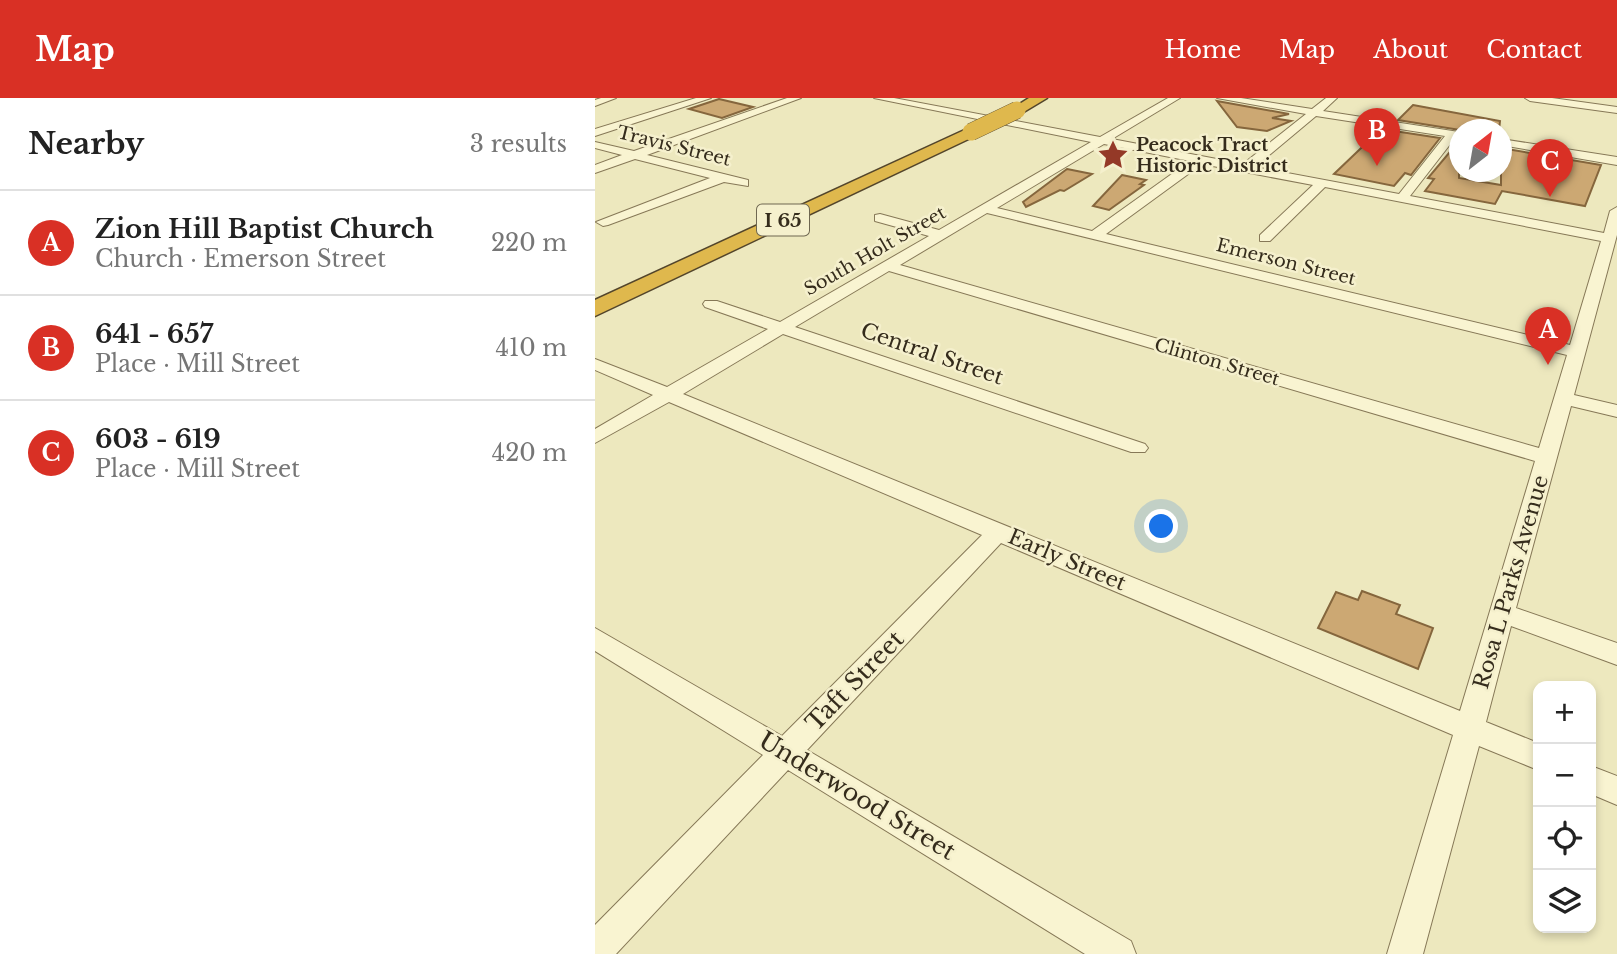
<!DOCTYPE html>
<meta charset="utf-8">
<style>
:root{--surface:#fff;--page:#f2f2f2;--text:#222;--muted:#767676;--line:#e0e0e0;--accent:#d93025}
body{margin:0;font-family:"Libre Baskerville",serif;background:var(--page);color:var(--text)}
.controls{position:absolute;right:21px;bottom:21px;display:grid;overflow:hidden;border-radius:14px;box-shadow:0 4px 10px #0003}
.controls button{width:63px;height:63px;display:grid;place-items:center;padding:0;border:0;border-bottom:2px solid var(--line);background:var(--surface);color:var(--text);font:35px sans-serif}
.compass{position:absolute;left:854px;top:21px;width:63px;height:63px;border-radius:50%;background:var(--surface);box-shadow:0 4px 10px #0003;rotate:31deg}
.you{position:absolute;left:567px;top:429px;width:24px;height:24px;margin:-18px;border:5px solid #fff;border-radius:50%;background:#1a73e8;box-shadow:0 0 0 10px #1a73e833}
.badge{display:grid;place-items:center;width:46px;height:46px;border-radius:50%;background:var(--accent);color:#fff;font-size:23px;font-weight:700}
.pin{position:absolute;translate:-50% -58px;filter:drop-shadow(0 2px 4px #0008)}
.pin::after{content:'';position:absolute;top:37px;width:24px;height:21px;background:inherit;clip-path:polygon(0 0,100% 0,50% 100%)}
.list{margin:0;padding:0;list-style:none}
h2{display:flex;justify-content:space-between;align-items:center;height:91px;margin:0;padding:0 28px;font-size:30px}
h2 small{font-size:23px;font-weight:400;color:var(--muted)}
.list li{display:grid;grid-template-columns:46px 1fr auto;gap:21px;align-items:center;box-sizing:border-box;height:105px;padding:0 28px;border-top:2px solid var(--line)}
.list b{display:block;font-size:26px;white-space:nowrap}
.list p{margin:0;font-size:23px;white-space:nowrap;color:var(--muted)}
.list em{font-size:23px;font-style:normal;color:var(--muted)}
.icon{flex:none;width:38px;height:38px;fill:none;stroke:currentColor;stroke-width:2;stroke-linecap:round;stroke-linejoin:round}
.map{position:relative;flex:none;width:1022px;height:856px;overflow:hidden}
header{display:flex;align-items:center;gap:42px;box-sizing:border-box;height:98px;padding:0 35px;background:var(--accent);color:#fff}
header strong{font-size:33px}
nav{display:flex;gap:38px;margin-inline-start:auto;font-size:24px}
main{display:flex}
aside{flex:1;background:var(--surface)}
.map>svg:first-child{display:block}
.building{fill:#cca873;stroke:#85663d;stroke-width:2}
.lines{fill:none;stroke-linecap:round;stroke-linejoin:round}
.minor-casing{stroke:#867857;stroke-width:2}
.highway-casing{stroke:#53452b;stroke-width:3}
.minor{fill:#f9f4d1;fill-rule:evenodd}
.highway{fill:#dfb84d;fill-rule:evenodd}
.highway-bridge-casing{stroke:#53452b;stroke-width:18;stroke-linecap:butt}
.highway-bridge{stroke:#dfb84d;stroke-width:17}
.labels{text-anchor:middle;stroke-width:5;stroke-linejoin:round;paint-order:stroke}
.far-poi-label{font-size:18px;font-weight:bold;fill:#352c1c;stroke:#f5f0cd;text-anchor:start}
.far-street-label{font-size:18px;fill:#352c1c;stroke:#f5f0cd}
.shield{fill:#f5f0cd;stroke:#6f6751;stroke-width:2}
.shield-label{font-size:19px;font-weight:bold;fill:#352c1c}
.street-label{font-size:21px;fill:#352c1c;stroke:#f5f0cd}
.near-street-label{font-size:24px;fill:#352c1c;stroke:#f5f0cd}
</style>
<header>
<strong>Map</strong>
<nav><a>Home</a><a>Map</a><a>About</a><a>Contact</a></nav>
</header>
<main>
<aside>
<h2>Nearby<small>3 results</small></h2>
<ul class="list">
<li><span class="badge">A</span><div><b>Zion Hill Baptist Church</b><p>Church · Emerson Street</p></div><em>220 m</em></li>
<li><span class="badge">B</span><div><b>641 - 657</b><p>Place · Mill Street</p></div><em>410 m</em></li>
<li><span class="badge">C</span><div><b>603 - 619</b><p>Place · Mill Street</p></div><em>420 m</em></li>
</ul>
</aside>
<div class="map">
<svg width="1022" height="856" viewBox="0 0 1022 856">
<rect width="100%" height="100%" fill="#ede8be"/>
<path class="building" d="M 124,1 L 158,9 L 127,20 L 94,11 Z
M 622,3 L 694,16 L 677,20 L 696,23 L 672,33 L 642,29 Z
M 818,7 L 905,23 L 904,32 L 865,32 L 803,22 Z
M 786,31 L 845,40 L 816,77 L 810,75 L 799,88 L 739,76 Z
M 864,43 L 864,80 L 906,87 L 906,50 L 1006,67 L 990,108 L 907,93 L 900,106 L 830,93 L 839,81 L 833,80 Z
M 472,71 L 497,76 L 469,93 L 465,92 L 431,109 L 428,104 Z
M 527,77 L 551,82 L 545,86 L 549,87 L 514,112 L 498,108 Z
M 767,493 L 805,507 L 801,516 L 838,530 L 823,571 L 723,530 L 741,494 L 763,502 Z"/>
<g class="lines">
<g class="minor-casing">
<path id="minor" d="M 6,0 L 21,0 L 0,8 L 0,2 Z
M 101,0 L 116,0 L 0,38 L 0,31 Z
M 192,0 L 206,0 L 52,57 L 153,82 L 153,88 L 129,84 L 13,127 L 8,128 L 1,124 L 115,80 L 40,61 L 0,75 L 0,67 L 27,57 L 0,50 L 0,44 L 39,53 Z
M 279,0 L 299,0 L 505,39 L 573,0 L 585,0 L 517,41 L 648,66 L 711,16 L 622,0 L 646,0 L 717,11 L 731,0 L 742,0 L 728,13 L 864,34 L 864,40 L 860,40 L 815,98 L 1009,135 L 1015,113 L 1022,109 L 1022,137 L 979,297 L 1022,307 L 1022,319 L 976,308 L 921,510 L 1022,545 L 1022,567 L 916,528 L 891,624 L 943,645 L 943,672 L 884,648 L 828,856 L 792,856 L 858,637 L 406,445 L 212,652 L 536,843 L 541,856 L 490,856 L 193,672 L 21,856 L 0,856 L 0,827 L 168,657 L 0,553 L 0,530 L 187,638 L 387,437 L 74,304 L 0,345 L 0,331 L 58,297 L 0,272 L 0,261 L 72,289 L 173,231 L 110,209 L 108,206 L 110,203 L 122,203 L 185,224 L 334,138 L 280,123 L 280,117 L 285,116 L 344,132 L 496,44 ZM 721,18 L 850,38 L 804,96 L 660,69 ZM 509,46 L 595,63 L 497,133 L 402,110 ZM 607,66 L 718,87 L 665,137 L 665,143 L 675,143 L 730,89 L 1006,143 L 975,247 L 511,136 ZM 392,115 L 972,257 L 944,350 L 305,167 ZM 294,173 L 940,363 L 865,613 L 88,296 L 188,236 L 536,354 L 550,354 L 553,350 L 550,346 L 200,229 Z
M 930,0 L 957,0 L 1022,9 L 1022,15 L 935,3 Z
M 906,41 L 1022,59 L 1022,67 L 906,47 Z
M 996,668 L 1022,678 L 1022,707 L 996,696 Z"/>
</g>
<g class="highway-casing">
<path id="highway" d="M 434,0 L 452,0 L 427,15 L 417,15 L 415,12 Z
M 376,29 L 382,31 L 384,34 L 382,37 L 0,218 L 0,202 Z"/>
</g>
<use href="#minor" class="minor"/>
<use href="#highway" class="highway"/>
<g class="highway-bridge-casing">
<path id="highway-bridge" d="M 376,34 L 422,12"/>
</g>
<use href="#highway-bridge" class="highway-bridge"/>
</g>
<defs>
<g id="sight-bare" transform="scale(2.415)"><path d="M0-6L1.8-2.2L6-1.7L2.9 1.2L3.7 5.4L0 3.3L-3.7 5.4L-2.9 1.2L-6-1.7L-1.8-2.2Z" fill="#943927" stroke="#f5f0cd" stroke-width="2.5" paint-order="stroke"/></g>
</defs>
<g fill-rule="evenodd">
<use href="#sight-bare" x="518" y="57"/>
</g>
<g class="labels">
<g class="far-poi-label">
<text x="541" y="53">Peacock Tract<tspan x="541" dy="21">Historic District</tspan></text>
</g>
<g class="far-street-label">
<text transform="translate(79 48) rotate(14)" y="6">Travis Street</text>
<text transform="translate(280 153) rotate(-30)" y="6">South Holt Street</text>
<text transform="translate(691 164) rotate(14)" y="6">Emerson Street</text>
<text transform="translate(622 264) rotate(16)" y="6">Clinton Street</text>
</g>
<rect class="shield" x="162" y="106.5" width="52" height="31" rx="5"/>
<g class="shield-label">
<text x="188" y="129">I 65</text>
</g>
<g class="street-label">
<text transform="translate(337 256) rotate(19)" y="7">Central Street</text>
<text transform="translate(472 462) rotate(23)" y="7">Early Street</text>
<text transform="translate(916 484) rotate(-74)" y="7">Rosa L Parks Avenue</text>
</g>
<g class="near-street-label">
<text transform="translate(260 583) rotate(-46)" y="8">Taft Street</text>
<text transform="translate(262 698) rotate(31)" y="8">Underwood Street</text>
</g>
</g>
</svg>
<div class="controls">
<button>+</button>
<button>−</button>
<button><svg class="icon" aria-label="locate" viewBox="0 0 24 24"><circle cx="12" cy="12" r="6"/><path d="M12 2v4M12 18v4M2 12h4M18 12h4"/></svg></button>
<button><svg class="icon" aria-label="layers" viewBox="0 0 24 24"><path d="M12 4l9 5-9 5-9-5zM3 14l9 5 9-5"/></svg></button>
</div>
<svg class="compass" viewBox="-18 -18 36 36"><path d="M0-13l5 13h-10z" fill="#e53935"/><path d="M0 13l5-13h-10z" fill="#767676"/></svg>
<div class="you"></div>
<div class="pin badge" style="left:953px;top:267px">A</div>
<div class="pin badge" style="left:782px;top:68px">B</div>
<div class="pin badge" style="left:955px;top:99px">C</div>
</div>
</main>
